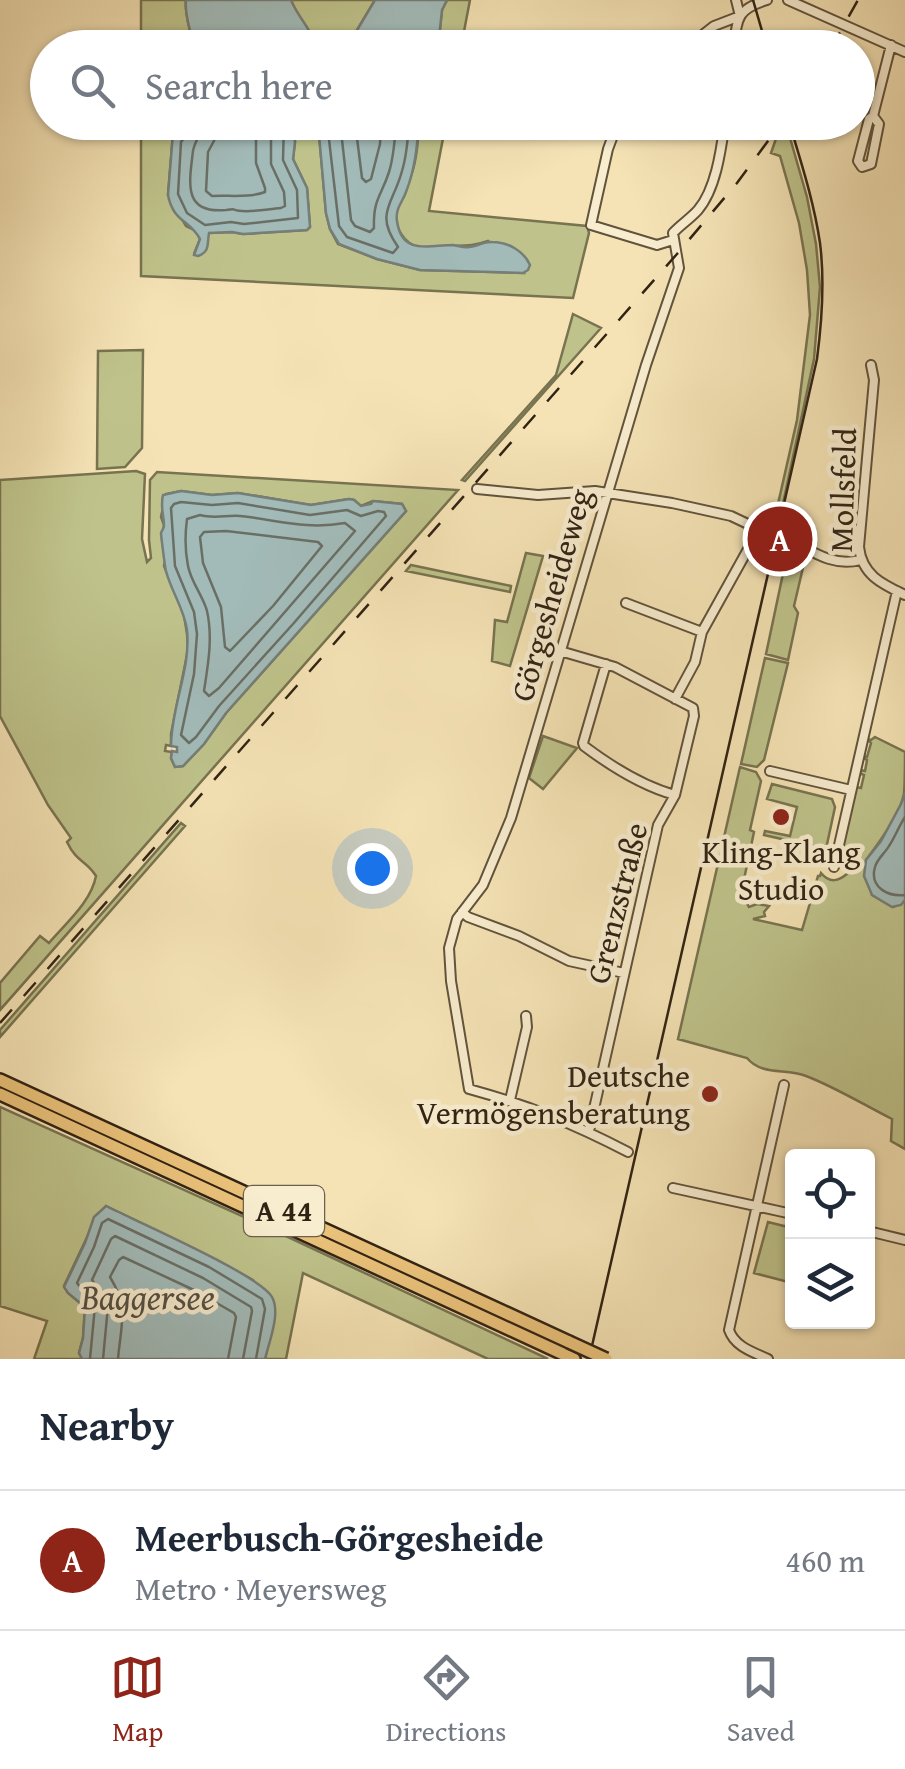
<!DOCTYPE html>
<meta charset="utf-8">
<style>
:root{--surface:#fff;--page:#f2f2f3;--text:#1f2937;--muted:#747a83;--line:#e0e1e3;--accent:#8f2418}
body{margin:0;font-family:"Gentium Book Plus",serif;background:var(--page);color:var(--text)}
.controls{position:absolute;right:30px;bottom:30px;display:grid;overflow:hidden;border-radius:10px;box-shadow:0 2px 8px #0004}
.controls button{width:90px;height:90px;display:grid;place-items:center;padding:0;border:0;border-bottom:2px solid var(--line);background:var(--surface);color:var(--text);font:50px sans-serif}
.you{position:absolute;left:372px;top:868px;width:35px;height:35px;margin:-25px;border:8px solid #fff;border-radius:50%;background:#1a73e8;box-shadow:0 0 0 15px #1a73e833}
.badge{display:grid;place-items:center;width:65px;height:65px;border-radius:50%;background:var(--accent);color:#fff;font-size:32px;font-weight:700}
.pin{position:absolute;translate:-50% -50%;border:5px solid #fff;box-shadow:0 2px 10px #0006}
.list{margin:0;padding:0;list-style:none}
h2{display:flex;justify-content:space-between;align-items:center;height:130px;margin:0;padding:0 40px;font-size:42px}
h2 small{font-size:32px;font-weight:400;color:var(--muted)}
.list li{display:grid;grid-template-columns:65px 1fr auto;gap:30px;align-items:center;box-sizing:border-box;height:140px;padding:0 40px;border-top:2px solid var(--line)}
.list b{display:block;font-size:38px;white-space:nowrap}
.list p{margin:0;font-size:32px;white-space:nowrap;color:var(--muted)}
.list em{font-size:32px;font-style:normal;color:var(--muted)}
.icon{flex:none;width:55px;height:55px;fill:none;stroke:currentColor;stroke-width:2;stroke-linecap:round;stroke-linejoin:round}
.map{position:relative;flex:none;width:905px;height:1359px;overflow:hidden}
.search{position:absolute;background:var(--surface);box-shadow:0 2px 8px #0004;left:30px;right:30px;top:30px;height:110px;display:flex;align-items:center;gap:25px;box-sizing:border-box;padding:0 35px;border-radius:55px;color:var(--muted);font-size:38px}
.sheet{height:270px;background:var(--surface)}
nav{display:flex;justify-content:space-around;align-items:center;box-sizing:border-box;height:140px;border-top:2px solid var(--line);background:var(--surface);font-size:28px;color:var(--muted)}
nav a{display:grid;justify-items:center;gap:5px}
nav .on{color:var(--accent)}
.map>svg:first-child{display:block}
.green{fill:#bfc38b;stroke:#787350;stroke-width:2.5;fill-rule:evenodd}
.water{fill:#a2bbb9;stroke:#757e77;stroke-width:2.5}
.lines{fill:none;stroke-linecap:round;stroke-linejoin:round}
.shore{stroke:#6a6f66;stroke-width:2.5}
.minor-casing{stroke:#62533c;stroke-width:12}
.highway-casing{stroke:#312314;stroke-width:16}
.minor{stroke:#f8edcf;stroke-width:8}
.highway{stroke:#eac27a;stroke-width:11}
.tram{stroke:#312314;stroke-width:2.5}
.rail{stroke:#312314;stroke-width:2.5;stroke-dasharray:18 18;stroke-linecap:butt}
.highway-bridge-casing{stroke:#312314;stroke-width:16;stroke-linecap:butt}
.highway-bridge{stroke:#eac27a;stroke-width:11}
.poi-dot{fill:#8f2418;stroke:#f8edcf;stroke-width:4}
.labels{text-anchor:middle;stroke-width:9;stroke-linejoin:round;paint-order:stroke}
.shield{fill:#f8edcf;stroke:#6d604c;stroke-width:2.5}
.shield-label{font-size:30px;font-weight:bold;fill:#312314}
.street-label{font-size:32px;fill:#312314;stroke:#f8edcf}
.poi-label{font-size:32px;fill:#312314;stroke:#f8edcf}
.water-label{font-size:35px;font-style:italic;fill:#535146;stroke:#f8edcf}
</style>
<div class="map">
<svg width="905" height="1359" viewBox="0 0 905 1359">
<rect width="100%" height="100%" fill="#f5e3b5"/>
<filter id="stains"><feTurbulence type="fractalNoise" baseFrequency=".002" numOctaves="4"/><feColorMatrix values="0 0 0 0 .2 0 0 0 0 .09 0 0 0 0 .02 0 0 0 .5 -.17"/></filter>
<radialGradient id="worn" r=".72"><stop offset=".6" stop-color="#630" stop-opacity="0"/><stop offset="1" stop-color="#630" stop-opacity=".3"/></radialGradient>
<path class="green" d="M 141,0 L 186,0 C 184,16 192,32 193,47 L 141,48 Z
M 291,0 L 375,0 L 347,47 L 315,48 L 315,43 L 299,19 Z
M 447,0 L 470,0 L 461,47 L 438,48 L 442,10 Z
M 141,123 L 185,123 L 173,133 L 168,195 L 186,226 L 196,231 L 200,239 L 194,254 L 208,233 L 232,232 L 243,234 L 307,230 L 310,227 L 307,188 L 293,159 L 295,142 L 293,123 L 318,123 L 326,213 L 330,229 L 338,244 L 377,259 L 420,270 L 523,273 L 488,241 C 472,247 460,245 443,246 C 435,247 427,248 419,247 C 405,245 393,226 396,212 C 398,202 408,188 411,176 C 417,159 418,141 419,123 L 446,123 L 429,211 L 587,226 L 589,233 L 573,298 L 141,276 Z
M 786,124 L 807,197 L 816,244 L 820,287 L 814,359 L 778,527 L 776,526 L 778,504 L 797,420 L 810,315 L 807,270 L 799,223 L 780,156 L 771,153 L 778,133 Z
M 573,314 L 601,328 L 465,481 L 462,480 L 556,375 Z
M 143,350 L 142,448 L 125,467 L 97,469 L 98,351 Z
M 136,471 L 145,474 L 142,539 L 147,562 L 151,558 L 149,540 L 150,480 L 157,472 L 458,490 L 0,1010 L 0,983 L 40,936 L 49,943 C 67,922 91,902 96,876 C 86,860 77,863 67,842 L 71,838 L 48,805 L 0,716 L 0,480 ZM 181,491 L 212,495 L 238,493 L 311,505 L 349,499 L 354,500 L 361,506 L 373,501 L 402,504 L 406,511 L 226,713 L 204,744 L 183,766 L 175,767 L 171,758 L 172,752 L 165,751 L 166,745 L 171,746 L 171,734 L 188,650 L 187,634 L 184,615 L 164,566 L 166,557 L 162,540 L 164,525 L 161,517 L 166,494 Z
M 788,550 L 805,559 L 794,606 L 798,613 L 788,660 L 766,654 Z
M 526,553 L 543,556 L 510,666 L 492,661 L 495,620 L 507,622 Z
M 411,565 L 511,586 L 510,592 L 406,571 Z
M 765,658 L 788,663 L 764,760 L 757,767 L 741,764 Z
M 543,736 L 577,748 L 543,789 L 529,778 Z
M 875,737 L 905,752 C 905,765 905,781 904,794 C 900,814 879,843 866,860 L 872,895 L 893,907 L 905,900 L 905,1149 L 891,1141 L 892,1119 C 864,1105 835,1087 806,1076 C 785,1068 762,1076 747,1058 L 678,1039 L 740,767 L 756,772 L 761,781 L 750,830 L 754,832 L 743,884 L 746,886 L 742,887 L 741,893 L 751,893 L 746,902 L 749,907 L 757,904 L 769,906 L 764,912 L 765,916 L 753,919 L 802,930 L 818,876 L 820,876 L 821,873 C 830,884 839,881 848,873 L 848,863 L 841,853 L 856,787 L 861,788 L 864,775 L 859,773 L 860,770 L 865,771 L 867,760 L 863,758 L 863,756 L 867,757 L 871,743 L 867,739 L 871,740 Z
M 772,784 L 832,799 L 835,807 L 826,849 L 764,835 L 765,831 L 790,836 L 797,807 L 767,799 Z
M 181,823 L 185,826 L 0,1037 L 0,1030 Z
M 0,1107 L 273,1230 L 548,1359 L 488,1359 L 303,1273 L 286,1359 L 265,1359 L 270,1337 L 253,1280 L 213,1258 L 106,1206 L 89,1233 L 64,1286 L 68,1293 L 85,1307 L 83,1338 L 79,1353 L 83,1359 L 34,1359 L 47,1321 L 0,1306 Z
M 768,1222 L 792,1228 L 792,1283 L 754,1273 Z"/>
<path class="water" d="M 186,0 L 291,0 C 297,16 314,32 315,47 L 193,47 C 192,32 184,16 186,0 Z
M 375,0 L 447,0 L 442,10 L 438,47 L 347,47 Z
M 185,123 L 293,123 L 295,142 L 293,159 L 307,188 L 310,227 L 307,230 L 243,234 L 232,232 L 209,233 C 207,244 210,252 198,256 L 194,255 L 200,239 C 190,220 173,222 168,195 L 173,133 Z
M 318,123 L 419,123 C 417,147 415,169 406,192 C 402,203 395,209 397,221 C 402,256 429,245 453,245 C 459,246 464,248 469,247 C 477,247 484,241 492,242 C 508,242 524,251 530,265 L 528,270 L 523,273 L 420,270 L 377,259 L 339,244 L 330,229 L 326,213 Z
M 181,491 L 212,495 L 238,493 L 311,505 L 349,499 L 354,500 L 361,506 L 371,504 L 373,501 L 402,504 L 406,511 L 226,713 L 204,744 L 183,766 L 175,767 L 171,758 L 172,751 L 177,752 L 177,747 L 171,746 C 171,707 191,669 187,630 C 184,608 171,591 166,571 C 165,568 161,535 161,533 C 162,530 164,528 164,526 C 164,515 160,507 163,495 Z
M 905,793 L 905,900 L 901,905 L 892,907 L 872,895 L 864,876 L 866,860 L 881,841 L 901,804 Z
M 106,1206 C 136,1221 260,1275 272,1297 C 281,1313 269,1342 265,1359 L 82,1359 L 79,1353 L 83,1338 L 85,1307 L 68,1293 L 64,1287 L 85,1243 L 94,1217 Z"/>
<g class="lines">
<path class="shore" d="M 190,122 L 190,130 L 181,142 L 178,194 L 187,213 L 205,225 L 231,222 L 244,224 L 298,218 L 297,190 L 283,160 L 284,122
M 203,122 C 202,134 195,140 193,151 C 189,184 183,214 226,210 C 240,208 228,210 242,211 C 255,212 268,209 281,208 L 285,206 L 284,192 L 271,164 L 271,122
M 218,122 L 216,137 L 208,152 L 206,191 L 212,196 C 229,195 249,198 265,192 L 265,188 L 256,163 L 256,122
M 327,122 L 339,226 L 347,237 L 393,253 L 398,247 C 374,213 393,205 402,171 C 407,155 408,139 409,122
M 340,122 L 351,220 L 355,226 L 370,232 L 374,228 C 373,199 381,197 389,172 C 394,156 395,140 396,122
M 355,122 L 362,178 L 366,182 L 371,179 L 380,144 L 381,122
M 181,502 L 212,505 L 238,503 L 310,515 L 347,510 L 361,516 L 378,511 L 384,512 L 386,516 L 293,624 L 219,706 L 196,737 L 189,743 L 181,735 L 194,674 L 197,634 L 194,612 L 175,566 L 171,508 L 174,504 Z
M 200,515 C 214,519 226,515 240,516 C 278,520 306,530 345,523 L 355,531 L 219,688 L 209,696 L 204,691 C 208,665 213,638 207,611 C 203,596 191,582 188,566 C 185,551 185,534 187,519 Z
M 226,531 L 318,542 L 322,546 L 273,606 L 230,651 L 225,647 L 221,607 L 203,563 L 200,537 L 204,532 Z
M 905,817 C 899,826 895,837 889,846 C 885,853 877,859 875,867 C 869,888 889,897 905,895
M 90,1359 L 95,1306 L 77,1283 L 94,1247 L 102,1223 L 108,1219 L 209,1267 L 262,1299 L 265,1309 L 256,1359
M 103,1359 L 108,1306 L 104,1295 L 92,1280 L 111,1239 L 115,1236 L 203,1278 L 251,1307 L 252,1311 L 243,1359
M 118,1359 C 121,1324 129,1308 110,1277 L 119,1260 L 123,1257 L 196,1291 L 234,1313 L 236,1317 L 228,1359"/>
<g class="minor-casing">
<path id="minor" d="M 736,0 L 740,16
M 788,0 L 905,52
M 686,48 L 714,26 L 740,16
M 734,48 C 737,18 737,9 767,0
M 873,116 L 879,124 L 871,164 L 862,167 L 858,161 L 869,119 L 873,116 L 891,45
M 618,122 L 608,149 L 591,225 L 657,245 L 673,240
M 871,365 L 874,380 L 859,547 C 862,575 882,584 905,595
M 477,489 L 538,495 L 595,491 L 672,503 L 731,516 L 750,525 L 757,533 C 791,526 817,571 860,560
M 626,603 L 702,632
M 560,651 L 615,667 L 693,708 L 694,716 L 675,795 L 658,825 L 589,1131
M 606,664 L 583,743 L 584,746 C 612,767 642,786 675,795
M 675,699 L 695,662 L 702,632 L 757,533
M 770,771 L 851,790
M 834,867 L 897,591
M 462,912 L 468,917 L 519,936 L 569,961 L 624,973
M 510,1100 L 527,1027 L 526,1016
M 628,1152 C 574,1124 528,1105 469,1089 L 451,981 L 449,948 L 457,919 L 483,885 L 511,818 L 646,365 L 679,268 L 673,233 C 680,225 690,219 698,210 C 716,189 721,150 725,122
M 673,1188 L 792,1214
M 868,1231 L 905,1240
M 768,1359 C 753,1352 735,1347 729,1330 L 784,1085"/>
</g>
<g class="highway-casing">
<path id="highway" d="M 0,1080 L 569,1342
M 0,1094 L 574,1359"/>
</g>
<use href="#minor" class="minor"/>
<use href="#highway" class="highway"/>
<path class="tram" d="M 753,0 L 767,48
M 589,1359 L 817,359 C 822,321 825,282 820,243 C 814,202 801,162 789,122"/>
<path class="rail" d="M 831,48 L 858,0
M 0,1023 L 677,254 L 737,183 L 782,122"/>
<g class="highway-bridge-casing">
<path id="highway-bridge" d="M 569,1342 L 606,1359"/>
</g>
<use href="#highway-bridge" class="highway-bridge"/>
</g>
<g class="poi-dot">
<circle cx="781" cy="817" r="10"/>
<circle cx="710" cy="1094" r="10"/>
</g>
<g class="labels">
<rect class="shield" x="244" y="1186" width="80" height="50" rx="8"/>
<g class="shield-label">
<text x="284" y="1221">A 44</text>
</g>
<g class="street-label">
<text transform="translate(843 490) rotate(-88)" y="11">Mollsfeld</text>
<text transform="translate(551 595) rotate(-74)" y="11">Görgesheideweg</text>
<text transform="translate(617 903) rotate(-76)" y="11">Grenzstraße</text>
</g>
<g class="poi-label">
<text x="781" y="863">Kling-Klang<tspan x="781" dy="37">Studio</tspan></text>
<text x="690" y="1087" text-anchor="end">Deutsche<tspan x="690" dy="37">Vermögensberatung</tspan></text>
</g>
<g class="water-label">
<text x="148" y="1309">Baggersee</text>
</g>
</g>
<rect width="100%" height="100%" filter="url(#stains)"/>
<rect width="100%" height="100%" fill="url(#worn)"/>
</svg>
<div class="controls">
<button><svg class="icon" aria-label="locate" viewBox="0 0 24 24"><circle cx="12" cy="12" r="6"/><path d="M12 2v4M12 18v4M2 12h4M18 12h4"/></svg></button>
<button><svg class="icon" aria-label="layers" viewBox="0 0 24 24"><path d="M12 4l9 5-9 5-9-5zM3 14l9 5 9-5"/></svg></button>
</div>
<div class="you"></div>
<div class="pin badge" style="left:780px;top:539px">A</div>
<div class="search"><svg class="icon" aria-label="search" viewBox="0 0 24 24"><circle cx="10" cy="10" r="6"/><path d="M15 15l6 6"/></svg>Search here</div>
</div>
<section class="sheet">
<h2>Nearby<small></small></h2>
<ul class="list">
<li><span class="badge">A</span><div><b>Meerbusch-Görgesheide</b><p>Metro · Meyersweg</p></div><em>460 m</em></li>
</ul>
</section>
<nav>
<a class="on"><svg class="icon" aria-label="map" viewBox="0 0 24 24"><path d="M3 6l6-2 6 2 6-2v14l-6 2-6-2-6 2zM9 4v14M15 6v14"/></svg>Map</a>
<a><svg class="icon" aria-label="directions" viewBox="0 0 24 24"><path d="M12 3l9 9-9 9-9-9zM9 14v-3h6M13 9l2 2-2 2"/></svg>Directions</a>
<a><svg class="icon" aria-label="saved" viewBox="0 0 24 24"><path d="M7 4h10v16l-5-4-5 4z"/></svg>Saved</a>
</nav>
